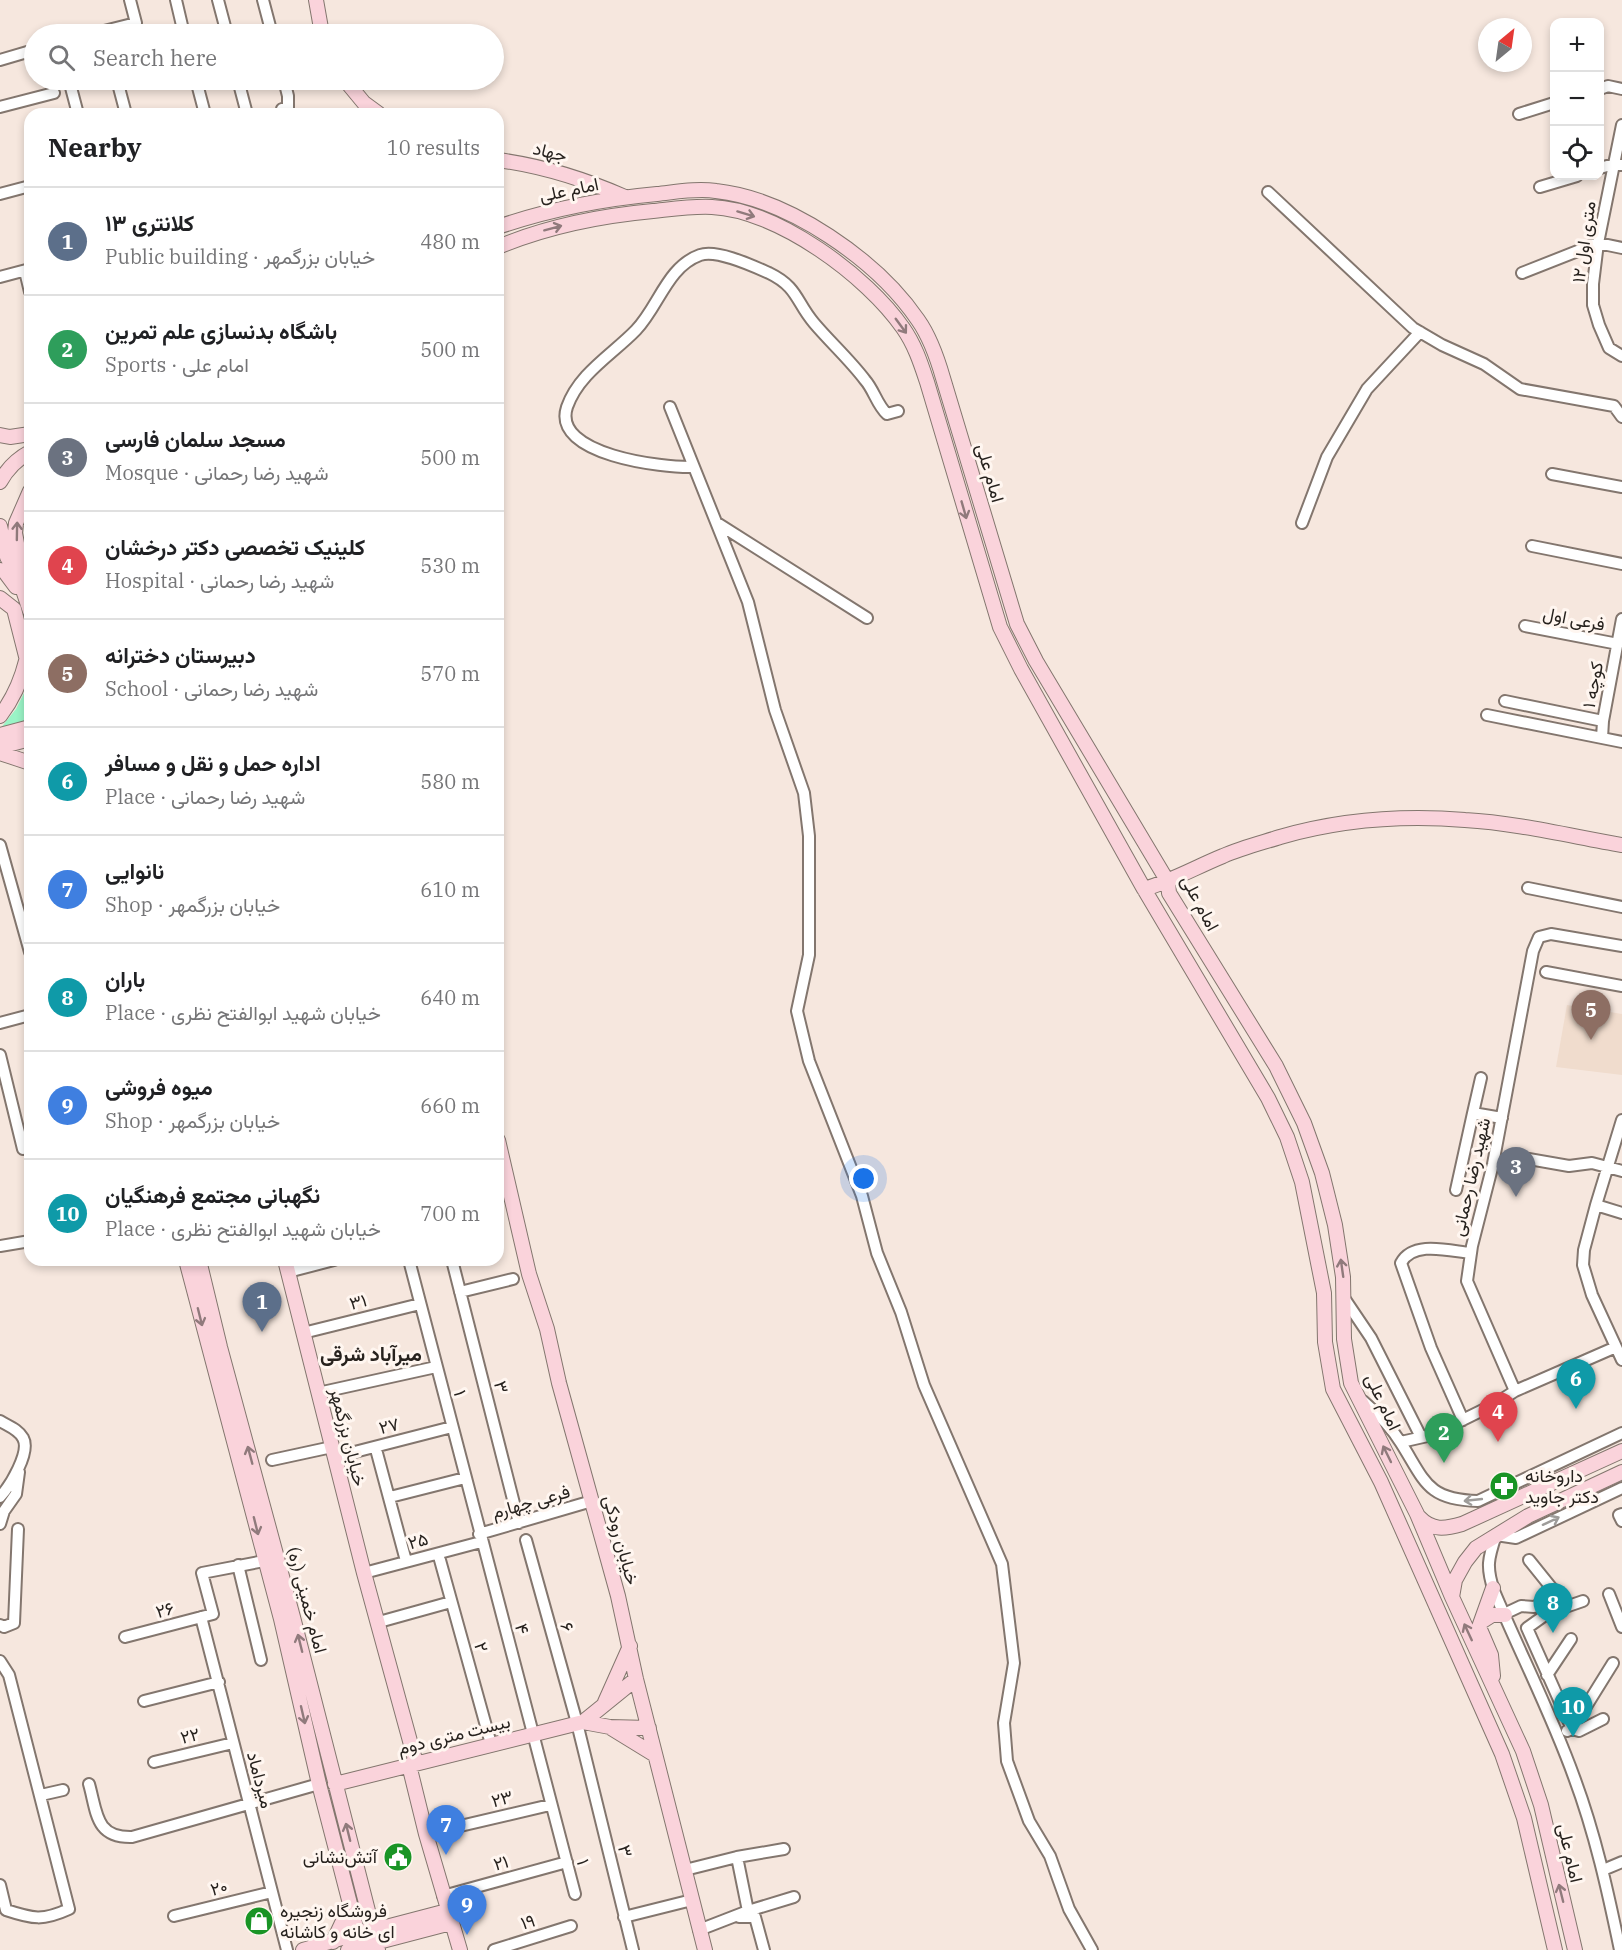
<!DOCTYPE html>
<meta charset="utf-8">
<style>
:root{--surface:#fff;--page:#f2f2f2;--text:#202124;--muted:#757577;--line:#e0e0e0;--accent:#0b8043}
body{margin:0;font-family:"IBM Plex Serif",Vazirmatn,serif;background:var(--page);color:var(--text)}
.controls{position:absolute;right:18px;top:18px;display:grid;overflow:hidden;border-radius:12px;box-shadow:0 3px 9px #0003}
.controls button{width:54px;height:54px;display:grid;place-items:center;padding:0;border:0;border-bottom:2px solid var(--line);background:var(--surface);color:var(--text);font:30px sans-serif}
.compass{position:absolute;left:1478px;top:18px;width:54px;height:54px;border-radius:50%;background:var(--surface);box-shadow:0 3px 9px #0003;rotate:29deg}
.you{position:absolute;left:864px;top:1179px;width:21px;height:21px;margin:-15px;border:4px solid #fff;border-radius:50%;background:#1a73e8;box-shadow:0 0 0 9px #1a73e833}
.badge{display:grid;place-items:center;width:39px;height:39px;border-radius:50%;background:var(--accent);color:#fff;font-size:20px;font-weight:700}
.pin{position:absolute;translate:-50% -50px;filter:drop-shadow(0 2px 3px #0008)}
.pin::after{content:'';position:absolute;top:32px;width:21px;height:18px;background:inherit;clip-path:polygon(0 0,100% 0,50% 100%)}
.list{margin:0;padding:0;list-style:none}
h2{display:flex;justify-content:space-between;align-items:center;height:78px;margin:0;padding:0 24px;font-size:26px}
h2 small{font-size:20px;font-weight:400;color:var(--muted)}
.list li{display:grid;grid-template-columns:39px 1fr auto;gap:18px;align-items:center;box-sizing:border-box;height:108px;padding:0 24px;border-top:2px solid var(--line)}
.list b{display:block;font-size:22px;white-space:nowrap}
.list p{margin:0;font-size:20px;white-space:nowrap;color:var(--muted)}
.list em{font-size:20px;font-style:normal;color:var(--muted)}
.icon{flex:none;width:33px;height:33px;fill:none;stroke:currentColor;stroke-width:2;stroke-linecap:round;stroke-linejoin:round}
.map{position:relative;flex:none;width:1622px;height:1950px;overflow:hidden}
.search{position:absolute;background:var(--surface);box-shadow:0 3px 9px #0003;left:24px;top:24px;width:480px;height:66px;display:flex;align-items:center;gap:15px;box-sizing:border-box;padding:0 21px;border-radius:33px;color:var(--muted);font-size:22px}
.panel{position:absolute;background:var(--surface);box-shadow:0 3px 9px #0003;left:24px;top:108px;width:480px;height:1158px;border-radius:18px}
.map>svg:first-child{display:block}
.education{fill:#f0dccd}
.green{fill:#9af4c6}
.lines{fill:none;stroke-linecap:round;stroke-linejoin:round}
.minor-casing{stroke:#83766e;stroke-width:14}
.secondary-casing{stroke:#83766e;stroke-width:16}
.minor{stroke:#fff;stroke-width:10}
.secondary{stroke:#fad3db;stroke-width:14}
.oneway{stroke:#907a7c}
.oneway2{stroke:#9e9c9a}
.labels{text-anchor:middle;stroke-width:6;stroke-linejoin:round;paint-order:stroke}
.street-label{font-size:18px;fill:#27221e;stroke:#fff6f0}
.poi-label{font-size:18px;fill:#27221e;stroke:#fff6f0;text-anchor:start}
.neighbourhood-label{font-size:20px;font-weight:bold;fill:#27221e;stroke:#fff6f0}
</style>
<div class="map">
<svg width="1622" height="1950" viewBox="0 0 1622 1950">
<rect width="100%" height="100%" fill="#f6e7de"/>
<path class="education" d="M 1567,1005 L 1622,1014 L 1622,1075 L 1556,1067 Z"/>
<path class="green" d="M 25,691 L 30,710 L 30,721 L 0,729 L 16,709 Z"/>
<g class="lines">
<g class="minor-casing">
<path id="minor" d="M 176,0 L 184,34
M 218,0 L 227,34
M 263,0 L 272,34
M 92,34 L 136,23 L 130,0
M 0,60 L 34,50
M 69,80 L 78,114
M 117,80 L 126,114
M 196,80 L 205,114
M 238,80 L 247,114
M 1600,89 L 1608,86 L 1622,89
M 0,107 L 54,93
M 283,114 L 282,109 L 288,109 L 288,96 L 284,80
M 1519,114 L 1554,103
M 1622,125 L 1598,243 L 1593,284 L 1593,305 L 1599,325 L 1609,348 L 1622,356
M 1600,168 L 1614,164 L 1622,165
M 1540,187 L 1577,176
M 1268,192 L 1413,328 L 1442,345 L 1484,364 L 1520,389 L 1614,406 L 1622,417
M 0,194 L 30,186
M 25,271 L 30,292
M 1522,273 L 1598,243 L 1622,248
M 0,277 L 30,269
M 670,407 L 694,467 C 663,468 551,455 567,407 C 579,373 613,354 636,330 C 659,306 667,267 700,255 C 717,249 753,266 769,273 C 798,287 796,302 814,323 C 830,342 850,360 865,380 C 874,390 877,405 887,414 L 898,411
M 694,467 L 748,602 L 775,710 L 804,793 L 809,836 L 809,955 L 797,1011 L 809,1061 L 862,1196 L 877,1253 L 901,1312 L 924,1385 L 1002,1564 L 1014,1663 L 1004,1723 L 1007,1761 L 1029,1821 L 1050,1856 L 1069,1909 L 1092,1950
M 1552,474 L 1622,487
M 717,523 L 867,618
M 1302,523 L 1327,457 L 1367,389 L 1420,332
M 1532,546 L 1622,564
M 1622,619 L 1603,721 L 1602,738 L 1622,742
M 1525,626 L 1618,644
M 1505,701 L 1603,721
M 1487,715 L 1602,738
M 0,845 L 30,952
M 1528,888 L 1622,907
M 1546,972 L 1622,986
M 0,1023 L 30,1015
M 0,1055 L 23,1149
M 1481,1078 L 1473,1113 L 1502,1118
M 1622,1120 L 1596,1205 L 1584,1250 L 1583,1265 L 1592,1295 L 1622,1360
M 1512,1156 L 1569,1166 L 1592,1163 L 1622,1171
M 1456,1190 L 1473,1113
M 1596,1205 L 1622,1213
M 0,1246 L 30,1241
M 409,1260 L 575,1894
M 452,1260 L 519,1523
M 288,1272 L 334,1260
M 460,1292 L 513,1279
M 1344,1298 L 1371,1338 L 1421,1437
M 303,1333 L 420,1304
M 1616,1347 L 1515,1391 L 1467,1281 L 1472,1246 L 1493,1164 L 1533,951 L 1539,937 L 1551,934 L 1622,946
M 318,1393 L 436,1367
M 1363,1401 C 1377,1413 1391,1427 1401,1443 C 1425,1481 1427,1500 1478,1501 L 1622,1433
M 1463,1420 L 1431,1348 L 1401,1263 C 1413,1240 1450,1251 1470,1253
M 0,1421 C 8,1426 18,1429 23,1438 C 31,1452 10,1486 0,1497
M 1401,1442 L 1432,1435 L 1495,1404 L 1515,1391
M 377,1453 L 406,1561
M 335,1457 L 452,1427
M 272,1460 L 332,1447
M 390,1497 L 465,1478
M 1622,1514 L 1619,1515 L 1622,1521
M 0,1524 L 4,1511 L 16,1494 L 19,1472
M 479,1534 L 592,1501
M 526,1540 L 577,1723 L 633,1950
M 440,1560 L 491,1744
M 238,1565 L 261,1660
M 364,1573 L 481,1542
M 1609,1594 L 1622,1627
M 1504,1614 L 1521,1606 L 1534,1607 L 1558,1596 L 1529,1560
M 201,1617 L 287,1950
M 379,1622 L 451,1602
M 0,1625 L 4,1627 L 14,1623 L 18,1529
M 125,1637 L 213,1614 L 202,1573 L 264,1561
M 0,1661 L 9,1675 L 69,1909 C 43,1921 33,1919 6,1910 L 0,1885
M 1547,1675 L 1571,1639
M 144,1701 L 219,1682
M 1572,1729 L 1527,1628 L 1548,1613 L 1583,1601
M 1572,1729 L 1613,1663
M 1567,1731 L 1572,1729 L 1579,1731 L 1603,1719
M 154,1762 L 233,1743
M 89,1784 C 97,1812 95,1838 132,1837 L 319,1784
M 41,1795 L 63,1790
M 426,1834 L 550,1805
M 737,1857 L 748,1911
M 685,1870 L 737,1857 L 784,1849
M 1603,1870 L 1622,1862
M 443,1896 L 567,1862
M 174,1916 L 272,1892
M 624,1917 L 692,1900
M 739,1917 L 755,1917 L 764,1950
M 699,1930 L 748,1911 L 794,1897
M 494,1950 L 571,1926
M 1620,1950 C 1608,1892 1595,1833 1574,1777 C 1551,1713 1520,1653 1494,1591 C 1486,1567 1488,1559 1496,1535 L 1516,1538 L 1622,1488"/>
</g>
<g class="secondary-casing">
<path id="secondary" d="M 316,0 L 322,34
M 345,80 L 364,103 L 379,114
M 498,160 C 543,166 584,179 625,197
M 498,227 C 550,209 603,199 657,194 C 676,192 697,188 716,191 C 789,199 877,260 918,320 C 930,337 937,357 943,378 L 1017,624 L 1036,661 L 1168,882 L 1169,893 L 1276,1066 L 1304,1123 L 1322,1173 L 1335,1225 L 1343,1277 L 1344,1339 L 1351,1383 L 1417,1514 L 1452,1597 L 1523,1751 L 1541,1805 L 1575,1950
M 498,247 C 548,226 599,216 653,211 C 672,209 692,206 712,207 C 778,210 867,276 903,328 C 915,345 921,364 927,382 L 1000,627 L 1021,669 L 1144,889 L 1268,1098 L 1287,1137 L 1302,1182 L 1324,1293 L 1325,1342 L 1333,1389 L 1381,1482 L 1502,1754 L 1524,1818 L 1555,1950
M 0,435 L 10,437 L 30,434
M 0,482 C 7,469 17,459 30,452
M 0,526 L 7,557 L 18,575 L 30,611
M 0,570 L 4,571 L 16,587
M 18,575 L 19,554 L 15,533 L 16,523 L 30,491
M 0,598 L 14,609
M 14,609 L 30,672
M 0,716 C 13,699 21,681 26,661
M 0,735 L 30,727
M 0,747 L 30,739
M 0,753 L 30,763
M 1144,889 C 1172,881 1196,867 1223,856 C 1241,848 1261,843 1280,837 C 1339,820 1403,815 1465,820 C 1517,823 1570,836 1622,845
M 498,1140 L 529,1274 L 547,1329 L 559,1383 L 618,1596 L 636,1679 L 705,1950
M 186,1260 L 281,1619 L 319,1784 L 362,1950
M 199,1260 L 220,1347 L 293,1617 L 378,1950
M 285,1260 L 364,1573 L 416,1763
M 1419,1517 C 1432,1531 1445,1529 1462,1524 L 1622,1451
M 1452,1597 L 1455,1580 L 1465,1562 L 1476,1548 L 1528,1516 L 1622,1472
M 1481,1622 L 1492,1615 L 1505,1615
M 1493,1676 L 1491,1655 L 1479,1627 L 1493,1588
M 605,1702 L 630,1646
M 583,1722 L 636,1679
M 611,1728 L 655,1755
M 409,1765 L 426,1834 L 460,1950
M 335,1784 L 583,1722 L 610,1727 L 649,1728
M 333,1942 L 350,1906
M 303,1950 C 330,1942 356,1933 384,1926 L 386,1927 L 447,1911
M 348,1950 L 451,1923"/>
</g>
<use href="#minor" class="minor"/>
<use href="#secondary" class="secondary"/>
</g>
<defs><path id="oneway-shaft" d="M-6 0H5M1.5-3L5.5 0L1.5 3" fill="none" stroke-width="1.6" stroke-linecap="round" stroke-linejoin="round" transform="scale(1.5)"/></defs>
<g class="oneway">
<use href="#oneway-shaft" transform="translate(746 214) rotate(17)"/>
<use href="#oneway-shaft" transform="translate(553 228) rotate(-15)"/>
<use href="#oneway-shaft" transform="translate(901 326) rotate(54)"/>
<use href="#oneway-shaft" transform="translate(964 510) rotate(74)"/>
<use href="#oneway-shaft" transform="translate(17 531) rotate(-89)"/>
<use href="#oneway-shaft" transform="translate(1342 1268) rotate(-98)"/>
<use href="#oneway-shaft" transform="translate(200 1317) rotate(76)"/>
<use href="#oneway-shaft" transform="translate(1387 1454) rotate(-116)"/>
<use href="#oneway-shaft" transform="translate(250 1455) rotate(-105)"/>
<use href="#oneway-shaft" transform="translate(256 1526) rotate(76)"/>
<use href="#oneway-shaft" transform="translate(1468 1632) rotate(-115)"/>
<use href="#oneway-shaft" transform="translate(300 1643) rotate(-104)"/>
<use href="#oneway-shaft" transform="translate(303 1715) rotate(77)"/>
<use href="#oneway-shaft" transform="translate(348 1832) rotate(-104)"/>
<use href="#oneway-shaft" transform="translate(1561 1893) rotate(-104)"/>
</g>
<g class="oneway2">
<use href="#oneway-shaft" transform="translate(1473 1500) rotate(174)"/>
<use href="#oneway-shaft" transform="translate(1551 1521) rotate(-25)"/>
</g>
<defs>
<g id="pharmacy-disc" transform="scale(1.5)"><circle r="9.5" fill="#199425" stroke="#fff6f0"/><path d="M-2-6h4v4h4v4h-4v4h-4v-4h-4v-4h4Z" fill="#fff"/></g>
<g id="civic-disc" transform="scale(1.5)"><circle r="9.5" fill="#199425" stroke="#fff6f0"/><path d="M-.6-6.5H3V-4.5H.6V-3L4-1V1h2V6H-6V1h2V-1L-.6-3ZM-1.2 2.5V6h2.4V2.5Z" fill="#fff"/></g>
<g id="shop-disc" transform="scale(1.5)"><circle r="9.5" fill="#199425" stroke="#fff6f0"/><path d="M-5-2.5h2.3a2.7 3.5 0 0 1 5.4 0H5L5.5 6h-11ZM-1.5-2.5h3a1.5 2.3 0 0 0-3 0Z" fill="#fff"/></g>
</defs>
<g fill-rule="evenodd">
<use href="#pharmacy-disc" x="1504" y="1486"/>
<use href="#civic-disc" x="398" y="1857"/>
<use href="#shop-disc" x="259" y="1921"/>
</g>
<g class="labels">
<g class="street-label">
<text transform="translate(550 152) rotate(14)" y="6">جهاد</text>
<text transform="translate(569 190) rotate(-12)" y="6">امام علی</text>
<text transform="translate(1584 242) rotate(-82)" y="6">۱۲ متری اول</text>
<text transform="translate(990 473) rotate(74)" y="6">امام علی</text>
<text transform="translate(1574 619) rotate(11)" y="6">فرعی اول</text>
<text transform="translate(1593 685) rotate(-79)" y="6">کوچه ۱</text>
<text transform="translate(1200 903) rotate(62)" y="6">امام علی</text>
<text transform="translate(1471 1177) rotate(-77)" y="6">شهید رضا رحمانی</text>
<text transform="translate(358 1302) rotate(-14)" y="6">۳۱</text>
<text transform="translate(501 1387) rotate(76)" y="6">۳</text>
<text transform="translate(460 1393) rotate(76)" y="6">۱</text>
<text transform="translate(1383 1402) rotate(65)" y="6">امام علی</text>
<text transform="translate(389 1426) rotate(-14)" y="6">۲۷</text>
<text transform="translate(348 1437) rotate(76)" y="6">خیابان بزرگمهر</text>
<text transform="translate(531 1502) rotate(-16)" y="6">فرعی چهارم</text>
<text transform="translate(621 1540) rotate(75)" y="6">خیابان رودکی</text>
<text transform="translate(418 1541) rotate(-15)" y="6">۲۵</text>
<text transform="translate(307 1600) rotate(75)" y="6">امام خمینی (ره)</text>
<text transform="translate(165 1610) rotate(-15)" y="6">۲۶</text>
<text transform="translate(567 1627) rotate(74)" y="6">۶</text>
<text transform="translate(522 1629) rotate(75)" y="6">۴</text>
<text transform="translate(481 1647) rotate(74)" y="6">۲</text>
<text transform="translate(454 1735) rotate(-14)" y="6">بیست متری دوم</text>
<text transform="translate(190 1736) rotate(-14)" y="6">۲۲</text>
<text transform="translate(260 1780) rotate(75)" y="6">میرداماد</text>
<text transform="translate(502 1799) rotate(-14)" y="6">۲۳</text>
<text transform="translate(625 1851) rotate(76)" y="6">۳</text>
<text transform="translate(1570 1853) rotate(77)" y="6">امام علی</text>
<text transform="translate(583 1862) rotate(75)" y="6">۱</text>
<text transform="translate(501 1863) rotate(-15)" y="6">۲۱</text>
<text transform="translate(219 1888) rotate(-14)" y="6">۲۰</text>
<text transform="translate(528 1922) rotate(-17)" y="6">۱۹</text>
</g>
<g class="poi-label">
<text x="1525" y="1482">داروخانه<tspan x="1525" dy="21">دکتر جاوید</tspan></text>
<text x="377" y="1863" text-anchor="end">آتش‌نشانی</text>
<text x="280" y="1917">فروشگاه زنجیره<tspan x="280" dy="21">ای خانه و کاشانه</tspan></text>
</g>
<g class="neighbourhood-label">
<text x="371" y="1361">میرآباد شرقی</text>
</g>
</g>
</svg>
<div class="controls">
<button>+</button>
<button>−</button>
<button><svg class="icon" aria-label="locate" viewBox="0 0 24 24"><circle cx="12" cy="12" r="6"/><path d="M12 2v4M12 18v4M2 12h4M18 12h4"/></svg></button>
</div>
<svg class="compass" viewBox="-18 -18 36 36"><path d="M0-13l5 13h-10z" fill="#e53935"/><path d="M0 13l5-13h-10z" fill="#757577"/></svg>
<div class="you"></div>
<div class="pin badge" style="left:262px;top:1332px;background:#5c6f8a">1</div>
<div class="pin badge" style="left:1444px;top:1463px;background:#2e9e5b">2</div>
<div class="pin badge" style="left:1516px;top:1197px;background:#6b7280">3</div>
<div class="pin badge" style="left:1498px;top:1442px;background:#e0444e">4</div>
<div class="pin badge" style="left:1591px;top:1040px;background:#8d6e63">5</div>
<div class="pin badge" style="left:1576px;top:1409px;background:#0f9aa8">6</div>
<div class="pin badge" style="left:446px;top:1855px;background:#3f7fe0">7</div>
<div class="pin badge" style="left:1553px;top:1633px;background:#0f9aa8">8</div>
<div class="pin badge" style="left:467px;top:1935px;background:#3f7fe0">9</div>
<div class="pin badge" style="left:1573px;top:1737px;background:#0f9aa8">10</div>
<div class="search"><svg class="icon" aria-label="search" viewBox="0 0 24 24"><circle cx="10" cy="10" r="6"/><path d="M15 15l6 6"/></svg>Search here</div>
<section class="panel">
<h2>Nearby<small>10 results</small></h2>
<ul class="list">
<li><span class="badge" style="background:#5c6f8a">1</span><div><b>کلانتری ۱۳</b><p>Public building · خیابان بزرگمهر</p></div><em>480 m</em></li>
<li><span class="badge" style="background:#2e9e5b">2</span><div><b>باشگاه بدنسازی علم تمرین</b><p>Sports · امام علی</p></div><em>500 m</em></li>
<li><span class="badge" style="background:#6b7280">3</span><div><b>مسجد سلمان فارسی</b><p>Mosque · شهید رضا رحمانی</p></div><em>500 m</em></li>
<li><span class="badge" style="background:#e0444e">4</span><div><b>کلینیک تخصصی دکتر درخشان</b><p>Hospital · شهید رضا رحمانی</p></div><em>530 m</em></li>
<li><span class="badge" style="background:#8d6e63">5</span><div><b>دبیرستان دخترانه</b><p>School · شهید رضا رحمانی</p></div><em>570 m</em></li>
<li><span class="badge" style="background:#0f9aa8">6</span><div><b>اداره حمل و نقل و مسافر</b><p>Place · شهید رضا رحمانی</p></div><em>580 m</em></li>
<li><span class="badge" style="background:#3f7fe0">7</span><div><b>نانوایی</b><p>Shop · خیابان بزرگمهر</p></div><em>610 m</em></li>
<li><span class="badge" style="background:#0f9aa8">8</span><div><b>باران</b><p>Place · خیابان شهید ابوالفتح نظری</p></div><em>640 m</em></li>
<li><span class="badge" style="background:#3f7fe0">9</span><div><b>میوه فروشی</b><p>Shop · خیابان بزرگمهر</p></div><em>660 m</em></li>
<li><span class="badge" style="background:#0f9aa8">10</span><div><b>نگهبانی مجتمع فرهنگیان</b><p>Place · خیابان شهید ابوالفتح نظری</p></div><em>700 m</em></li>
</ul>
</section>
</div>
